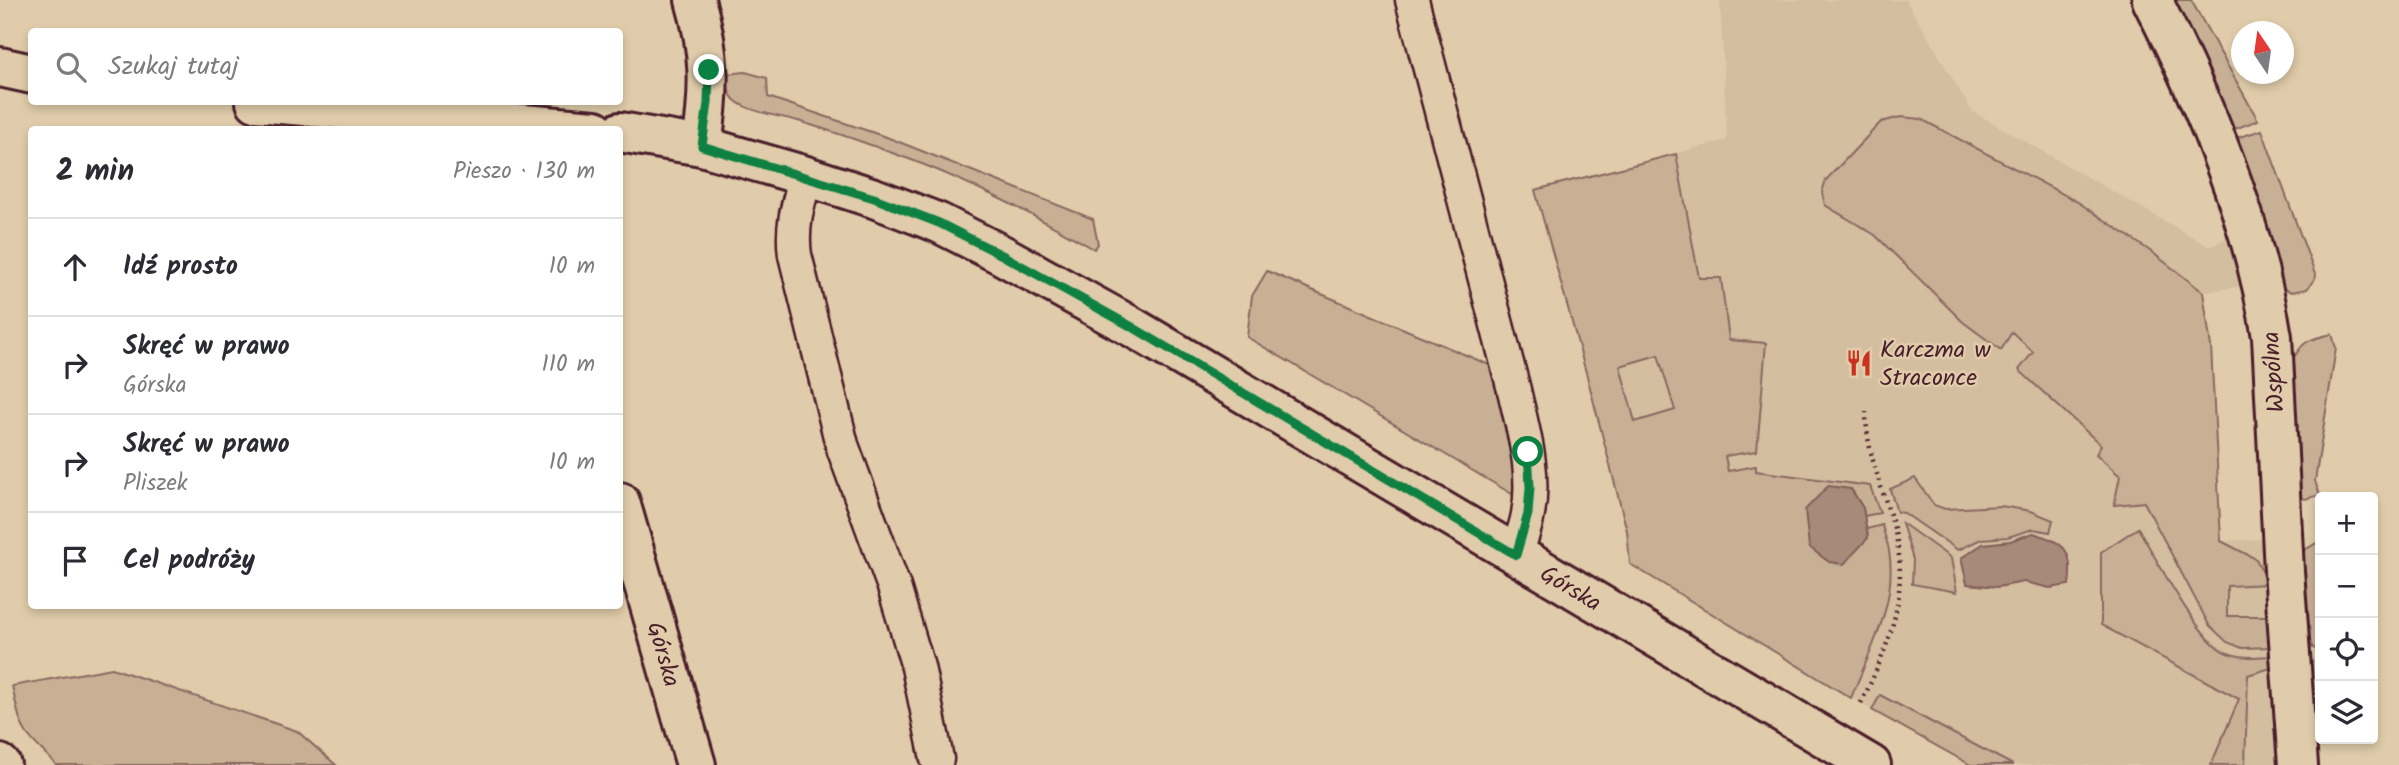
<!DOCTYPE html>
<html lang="pl">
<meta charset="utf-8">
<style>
:root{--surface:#fff;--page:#f2f2f3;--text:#2b2b33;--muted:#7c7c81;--line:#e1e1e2}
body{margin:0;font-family:Kalam,sans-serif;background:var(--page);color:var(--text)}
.controls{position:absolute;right:21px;bottom:21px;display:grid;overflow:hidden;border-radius:7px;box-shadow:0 4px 10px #0003}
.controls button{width:63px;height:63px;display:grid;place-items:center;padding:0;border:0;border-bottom:2px solid var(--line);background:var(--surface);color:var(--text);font:35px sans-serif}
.compass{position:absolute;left:2231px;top:21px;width:63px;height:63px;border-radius:50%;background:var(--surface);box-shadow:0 4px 10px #0003;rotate:347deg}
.stop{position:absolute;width:21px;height:21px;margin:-16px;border:5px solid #0b8043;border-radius:50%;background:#fff}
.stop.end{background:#0b8043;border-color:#fff;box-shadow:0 2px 7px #0008}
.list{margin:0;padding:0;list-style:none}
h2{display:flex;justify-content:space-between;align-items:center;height:91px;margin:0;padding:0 28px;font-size:30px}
h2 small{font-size:23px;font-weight:400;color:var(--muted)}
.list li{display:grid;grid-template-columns:46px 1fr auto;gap:21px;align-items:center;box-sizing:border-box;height:98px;padding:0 28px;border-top:2px solid var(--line)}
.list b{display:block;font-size:26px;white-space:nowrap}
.list p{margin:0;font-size:23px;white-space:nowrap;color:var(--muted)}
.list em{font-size:23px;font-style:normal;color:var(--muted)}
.icon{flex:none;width:38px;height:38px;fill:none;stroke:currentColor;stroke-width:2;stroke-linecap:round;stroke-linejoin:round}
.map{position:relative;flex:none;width:2399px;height:765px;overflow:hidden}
.search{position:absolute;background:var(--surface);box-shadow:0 4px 10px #0003;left:28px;top:28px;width:595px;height:77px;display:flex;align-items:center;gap:18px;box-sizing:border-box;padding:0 24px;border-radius:7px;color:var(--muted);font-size:26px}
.panel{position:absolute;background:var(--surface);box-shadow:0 4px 10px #0003;left:28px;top:126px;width:595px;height:483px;border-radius:7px}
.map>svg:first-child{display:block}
.built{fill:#d4bea0}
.green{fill:#c8b095;stroke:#896860;stroke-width:2;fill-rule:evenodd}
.water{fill:#a78a79;stroke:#825f5a;stroke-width:2}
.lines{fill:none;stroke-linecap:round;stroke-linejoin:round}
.lane-casing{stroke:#4a1f2b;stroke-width:37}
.street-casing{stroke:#4a1f2b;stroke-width:44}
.secondary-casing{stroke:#4a1f2b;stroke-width:44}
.path{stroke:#4a1f2b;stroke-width:4.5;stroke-dasharray:2 5;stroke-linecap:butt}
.lane{stroke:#e0ccaa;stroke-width:32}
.street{stroke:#e0ccaa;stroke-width:38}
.secondary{stroke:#e0ccaa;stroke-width:38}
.route{stroke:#0b8043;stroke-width:9}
.labels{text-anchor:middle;stroke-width:5;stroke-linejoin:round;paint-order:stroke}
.poi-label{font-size:24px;fill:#4a1f2b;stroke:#e0ccaa;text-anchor:start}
.street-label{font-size:24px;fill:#4a1f2b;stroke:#e0ccaa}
</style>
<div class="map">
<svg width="2399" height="765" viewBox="0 0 2399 765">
<rect width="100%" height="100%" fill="#e0ccaa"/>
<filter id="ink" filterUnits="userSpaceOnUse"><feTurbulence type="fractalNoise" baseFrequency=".0143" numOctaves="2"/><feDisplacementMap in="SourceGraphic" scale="14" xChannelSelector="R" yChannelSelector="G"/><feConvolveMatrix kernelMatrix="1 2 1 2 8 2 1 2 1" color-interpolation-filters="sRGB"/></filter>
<g filter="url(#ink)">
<path class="built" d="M 1720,0 L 1906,0 L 1972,111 L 2210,247 L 2231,235 L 2244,286 L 2203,292 L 2211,346 L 2221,541 L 2266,539 L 2280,765 L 1971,765 L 1851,698 L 1630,564 L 1627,531 L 1587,376 L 1535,190 L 1727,140 Z"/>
<path class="green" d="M 2172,0 L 2191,0 L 2258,120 L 2230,131 Z
M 745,72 L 767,78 L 768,97 L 889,138 L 1093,219 L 1098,244 L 1094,249 C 1031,213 964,178 895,154 C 864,142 831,131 798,121 C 781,116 758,114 742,105 C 729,99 726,87 727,74 Z
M 1901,117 L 1921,119 L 2078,202 L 2153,253 L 2203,292 L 2211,346 L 2221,541 L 2256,559 L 2269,584 L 2227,586 L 2227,616 L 2271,616 L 2273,647 L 2242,648 L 2227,642 L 2209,625 L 2144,502 L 2114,505 L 2120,476 L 2096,454 L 2101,445 L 2019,370 L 2033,352 L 2012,332 L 2001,350 L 1963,322 L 1875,235 L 1825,205 L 1822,192 L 1826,180 L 1881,122 Z
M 2262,130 L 2316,277 L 2307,289 L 2292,292 L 2279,287 L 2233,139 Z
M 1676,154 L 1699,278 L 1721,278 L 1729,340 L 1766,343 L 1757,451 L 1725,456 L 1728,471 L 1756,466 L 1756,471 L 1870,486 L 1880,513 L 1864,516 L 1863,508 L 1851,489 L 1868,539 L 1867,529 L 1882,525 C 1884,534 1888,543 1889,551 C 1898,603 1869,652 1851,698 L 1630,564 L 1627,531 L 1587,376 L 1535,190 ZM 1658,355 L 1675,410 L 1635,422 L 1620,366 Z
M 1267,271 L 1499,369 L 1509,414 L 1517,497 L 1247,337 L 1252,296 Z
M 2332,334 L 2336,348 L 2315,481 L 2320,495 L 2305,499 L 2296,494 L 2290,365 C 2302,341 2306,340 2332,334 Z
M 1915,478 L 1934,505 L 1945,509 L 2001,506 L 2031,511 L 2053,520 L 2050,532 L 2033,529 L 2008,537 L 1981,539 L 1958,550 L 1904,513 L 1897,512 L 1890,489 Z
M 1902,523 L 1951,558 L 1957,592 L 1912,584 L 1913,560 Z
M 2138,528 C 2155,556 2198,640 2225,652 C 2242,659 2256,657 2273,656 L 2274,667 L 2248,675 L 2245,765 L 2211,765 L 2239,699 L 2101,625 L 2101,552 Z
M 2320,541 L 2320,651 L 2313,648 L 2308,639 L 2300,559 L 2303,551 Z
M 112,668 L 297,731 L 336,765 L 56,765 C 47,754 36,746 28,735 C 18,722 16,702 12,686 Z
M 1880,695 L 2013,765 L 1971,765 L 1872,710 Z"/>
<path class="water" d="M 1828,486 L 1851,489 L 1863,508 L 1868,538 L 1844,564 L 1829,562 L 1809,547 L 1805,510 Z
M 2033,533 C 2065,542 2074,551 2069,585 L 2050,588 L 2024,582 L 1998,587 L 1967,584 L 1961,558 L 1983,544 L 2010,541 Z"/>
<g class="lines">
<g class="lane-casing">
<path id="lane" d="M 1412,0 L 1514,390 C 1523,430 1536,472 1528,514 C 1526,527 1520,542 1516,555
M 806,176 C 798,204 791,226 795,255 L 842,445 L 894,587 L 918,667 L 937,759"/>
</g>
<g class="street-casing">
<path id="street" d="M 695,0 C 711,55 710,90 702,146
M 2152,0 C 2206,106 2253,218 2272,337 L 2284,571 L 2298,765
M 620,502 L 696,765
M 0,764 L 1,765"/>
</g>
<g class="secondary-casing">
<path id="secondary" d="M 0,67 L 32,74
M 256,102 L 595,130
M 620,132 L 702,146 L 806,176 L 874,198 L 939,223 L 1002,255 L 1134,328 L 1871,765"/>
</g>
<path class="path" d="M 1861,703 C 1891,642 1912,588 1892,521 C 1881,484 1866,451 1866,412"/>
<use href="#lane" class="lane"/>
<use href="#street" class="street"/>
<use href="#secondary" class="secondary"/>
</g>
</g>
<g class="lines" filter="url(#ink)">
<path class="route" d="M 709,70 L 708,103 L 702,146 L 874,198 L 939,223 L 1002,255 L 1134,328 L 1516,555 L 1528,514 L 1530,487 L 1528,452"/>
</g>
<defs>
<g id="restaurant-bare" transform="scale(2.1)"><path d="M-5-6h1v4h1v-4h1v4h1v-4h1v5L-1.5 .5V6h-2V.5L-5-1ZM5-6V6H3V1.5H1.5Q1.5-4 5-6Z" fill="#c8321e" stroke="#e0ccaa" stroke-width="2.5" paint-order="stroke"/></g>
</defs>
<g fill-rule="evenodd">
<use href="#restaurant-bare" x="1859" y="363"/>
</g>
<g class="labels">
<g class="poi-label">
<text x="1880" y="357">Karczma w<tspan x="1880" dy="28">Straconce</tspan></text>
</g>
<g class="street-label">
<text transform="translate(2273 372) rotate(-94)" y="8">Wspólna</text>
<text transform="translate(1571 588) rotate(31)" y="8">Górska</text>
<text transform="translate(664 654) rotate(74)" y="8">Górska</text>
</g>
</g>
</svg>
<div class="controls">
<button>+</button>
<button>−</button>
<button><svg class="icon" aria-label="locate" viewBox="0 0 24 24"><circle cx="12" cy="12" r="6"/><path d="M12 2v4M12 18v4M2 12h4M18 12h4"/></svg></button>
<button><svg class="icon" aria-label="layers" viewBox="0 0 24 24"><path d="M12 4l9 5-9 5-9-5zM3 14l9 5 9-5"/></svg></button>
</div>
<svg class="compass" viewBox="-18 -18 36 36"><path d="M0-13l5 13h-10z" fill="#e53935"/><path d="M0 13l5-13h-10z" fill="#7c7c81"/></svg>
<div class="stop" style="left:1528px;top:452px"></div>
<div class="stop end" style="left:709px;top:70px"></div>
<div class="search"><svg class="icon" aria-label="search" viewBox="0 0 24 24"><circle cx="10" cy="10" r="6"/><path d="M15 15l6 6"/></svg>Szukaj tutaj</div>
<section class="panel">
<h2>2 min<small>Pieszo · 130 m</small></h2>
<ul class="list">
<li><svg class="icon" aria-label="ahead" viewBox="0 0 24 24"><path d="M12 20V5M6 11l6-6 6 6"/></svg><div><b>Idź prosto</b></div><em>10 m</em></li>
<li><svg class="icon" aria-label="right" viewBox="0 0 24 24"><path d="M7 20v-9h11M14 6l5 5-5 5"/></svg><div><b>Skręć w prawo</b><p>Górska</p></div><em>110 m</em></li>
<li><svg class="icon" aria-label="right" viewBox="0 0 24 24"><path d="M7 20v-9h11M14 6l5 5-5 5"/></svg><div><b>Skręć w prawo</b><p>Pliszek</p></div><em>10 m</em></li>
<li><svg class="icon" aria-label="arrive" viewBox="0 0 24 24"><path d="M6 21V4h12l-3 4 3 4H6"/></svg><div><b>Cel podróży</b></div></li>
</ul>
</section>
</div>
